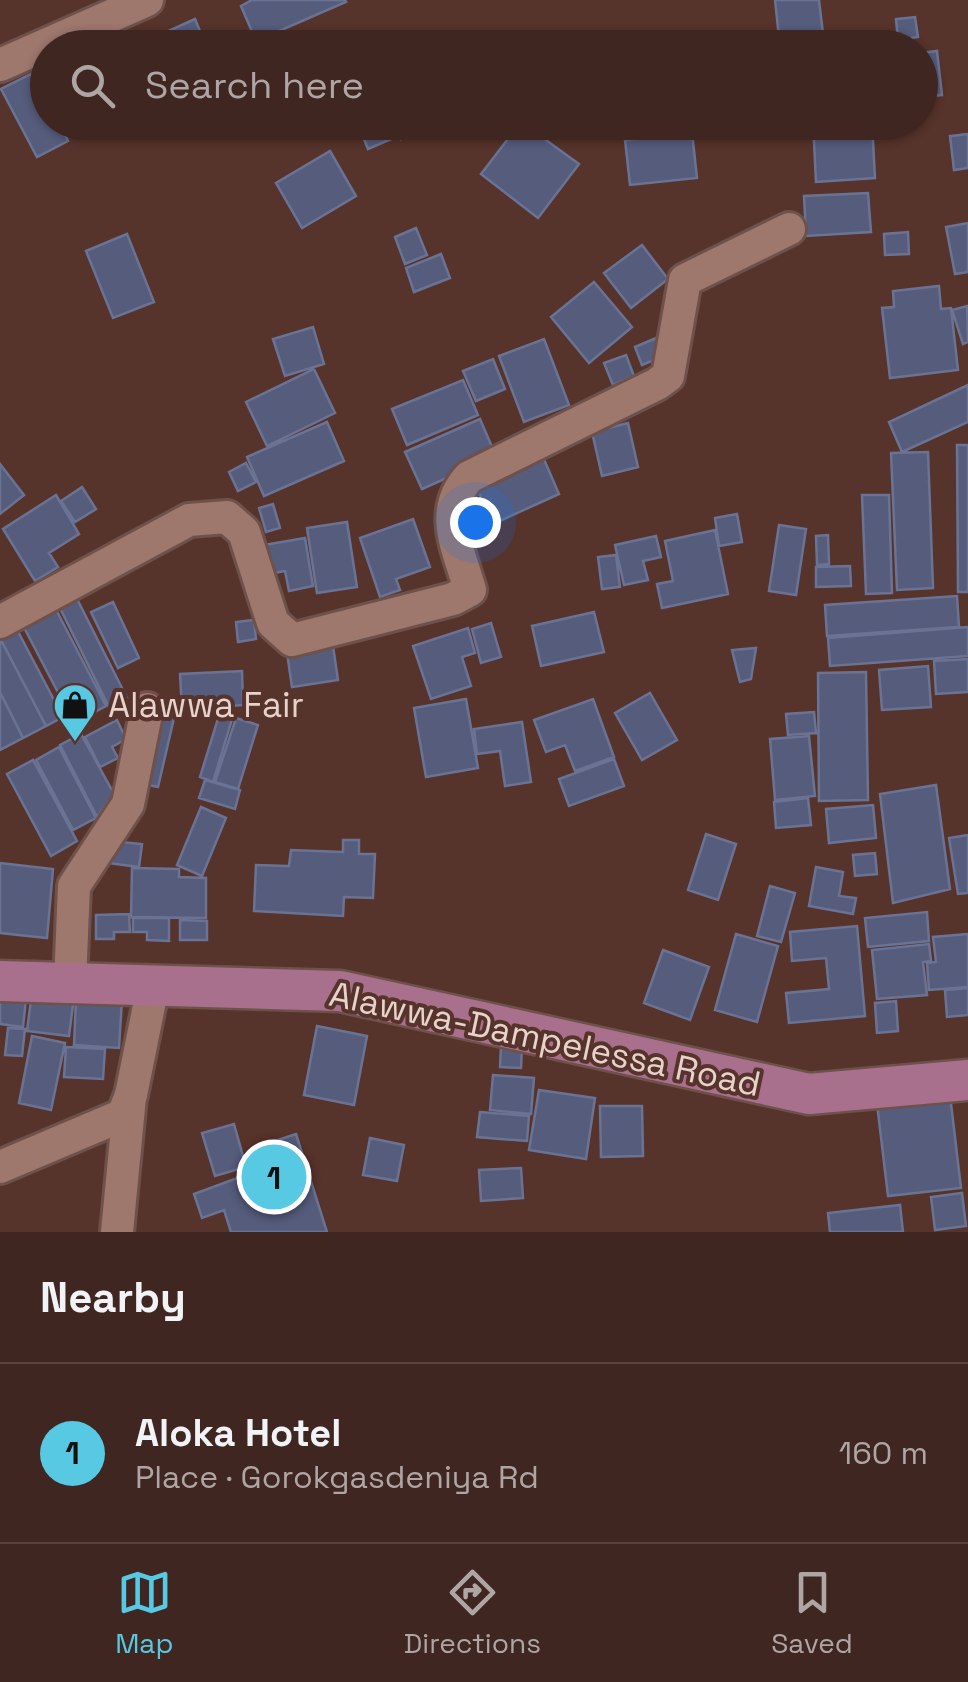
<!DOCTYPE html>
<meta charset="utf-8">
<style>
:root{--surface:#402620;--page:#472e29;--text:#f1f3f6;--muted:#aea5a5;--line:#59433e;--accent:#57c9e2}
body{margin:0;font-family:"Space Grotesk",sans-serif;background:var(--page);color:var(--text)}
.you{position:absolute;left:475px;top:522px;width:35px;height:35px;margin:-25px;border:8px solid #fff;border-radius:50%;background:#1a73e8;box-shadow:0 0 0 15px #1a73e833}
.badge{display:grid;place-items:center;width:65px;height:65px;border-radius:50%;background:var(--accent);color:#111;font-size:32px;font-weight:700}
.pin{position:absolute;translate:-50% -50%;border:5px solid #fff;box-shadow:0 2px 10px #0006}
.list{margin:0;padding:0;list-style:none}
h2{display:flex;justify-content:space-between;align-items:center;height:130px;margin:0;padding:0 40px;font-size:42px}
h2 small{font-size:32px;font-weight:400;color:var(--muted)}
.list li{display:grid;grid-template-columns:65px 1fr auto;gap:30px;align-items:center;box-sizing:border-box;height:180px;padding:0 40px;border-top:2px solid var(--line)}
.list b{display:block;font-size:38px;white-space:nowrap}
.list p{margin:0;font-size:32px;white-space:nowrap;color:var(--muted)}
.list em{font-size:32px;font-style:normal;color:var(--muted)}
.icon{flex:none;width:55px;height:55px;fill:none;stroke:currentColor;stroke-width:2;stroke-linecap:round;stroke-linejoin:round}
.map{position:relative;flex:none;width:968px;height:1232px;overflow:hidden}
.search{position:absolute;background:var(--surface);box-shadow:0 2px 8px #0004;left:30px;right:30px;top:30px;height:110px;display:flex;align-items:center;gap:25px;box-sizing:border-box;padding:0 35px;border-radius:55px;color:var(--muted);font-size:38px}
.sheet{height:310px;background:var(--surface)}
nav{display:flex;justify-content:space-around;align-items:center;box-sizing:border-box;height:140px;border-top:2px solid var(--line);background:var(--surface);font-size:28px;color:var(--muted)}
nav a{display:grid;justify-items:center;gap:5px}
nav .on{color:var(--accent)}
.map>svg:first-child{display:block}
.building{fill:#555c7c;stroke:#6b7394;stroke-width:2.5}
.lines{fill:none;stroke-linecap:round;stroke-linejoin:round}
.minor-casing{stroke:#6e514a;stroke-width:38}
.major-casing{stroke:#6e514a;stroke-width:45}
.minor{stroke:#9e776d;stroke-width:32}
.major{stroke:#a9708e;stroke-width:40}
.labels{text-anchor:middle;stroke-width:8;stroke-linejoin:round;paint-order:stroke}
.poi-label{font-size:35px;fill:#e8d2cc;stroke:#56332b;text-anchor:start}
.street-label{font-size:35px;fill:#e8d2cc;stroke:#56332b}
</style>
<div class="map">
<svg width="968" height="1232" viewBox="0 0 968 1232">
<rect width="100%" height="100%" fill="#56332b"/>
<path class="building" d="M 252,0 L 345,0 L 346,2 L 256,41 L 241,6 Z
M 775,0 L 819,0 L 824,42 L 780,47 Z
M 915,17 L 918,37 L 898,40 L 896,19 Z
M 195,19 L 207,48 L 168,48 L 162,34 Z
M 937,51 L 942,95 L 920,97 L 920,53 Z
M 31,74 L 39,90 L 48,85 L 48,122 L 59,122 L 68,141 L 37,157 L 1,89 Z
M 357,122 L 392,122 L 398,136 L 368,149 Z
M 394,122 L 431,122 L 432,125 L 401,139 Z
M 521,122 L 579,164 L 538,218 L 481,174 Z
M 614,122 L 685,122 L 618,138 Z
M 813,122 L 872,122 L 875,178 L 816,182 Z
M 692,132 L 697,178 L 630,185 L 625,140 Z
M 968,134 L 968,168 L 954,170 L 950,136 Z
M 330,151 L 356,196 L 302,228 L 276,183 Z
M 868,193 L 871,232 L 806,236 L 804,196 Z
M 968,223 L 968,272 L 955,274 L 946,227 Z
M 416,228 L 427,255 L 405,264 L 395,237 Z
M 908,232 L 909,254 L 885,255 L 884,234 Z
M 127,234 L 154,302 L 113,318 L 86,251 Z
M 642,245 L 668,279 L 631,308 L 604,273 Z
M 441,254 L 450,278 L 414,292 L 406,268 Z
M 594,282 L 632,327 L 589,363 L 551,317 Z
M 939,286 L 941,309 L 951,308 L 958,370 L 890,378 L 882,308 L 894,307 L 893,291 Z
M 967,306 L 968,342 L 963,344 L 952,310 Z
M 313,327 L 324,364 L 285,376 L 273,339 Z
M 661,336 L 668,354 L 642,365 L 635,347 Z
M 544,339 L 569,405 L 524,422 L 499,356 Z
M 626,355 L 634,376 L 613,385 L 604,363 Z
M 493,359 L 505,389 L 476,401 L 463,371 Z
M 314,369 L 335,413 L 267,446 L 246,402 Z
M 463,380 L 478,415 L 407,445 L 392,409 Z
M 968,385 L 968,422 L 902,452 L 889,422 Z
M 480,419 L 496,456 L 422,489 L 405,452 Z
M 327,422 L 344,461 L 264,496 L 247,457 Z
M 628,423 L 638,467 L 602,476 L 592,432 Z
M 957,445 L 968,445 L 968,592 L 958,592 Z
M 540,450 L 559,494 L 493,524 L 473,480 Z
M 928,452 L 933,588 L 897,590 L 891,453 Z
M 246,463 L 256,482 L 238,491 L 229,472 Z
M 0,464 L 24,495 L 0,514 Z
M 82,487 L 96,509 L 75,522 L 61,501 Z
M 56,495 L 79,534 L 49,553 L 58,567 L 35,581 L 3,529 Z
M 862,495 L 889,495 L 892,593 L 866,594 Z
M 273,504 L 280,528 L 266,532 L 259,508 Z
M 737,514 L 742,542 L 719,546 L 715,518 Z
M 413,519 L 430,567 L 396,579 L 400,590 L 380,597 L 360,538 Z
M 347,522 L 357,587 L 317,593 L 307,528 Z
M 779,525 L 806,529 L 796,595 L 769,591 Z
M 715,530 L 728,594 L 662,608 L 657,584 L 673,581 L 665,541 Z
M 828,535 L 829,564 L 817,565 L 816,536 Z
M 656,536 L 661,557 L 643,561 L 648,580 L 624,585 L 615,545 Z
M 305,538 L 313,586 L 289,591 L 285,571 L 269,574 L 264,545 Z
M 616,555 L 620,587 L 602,589 L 598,557 Z
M 850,566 L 851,586 L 816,587 L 816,567 Z
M 72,589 L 127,698 L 109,707 L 55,598 Z
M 957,596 L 959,627 L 827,636 L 825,605 Z
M 50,598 L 106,706 L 74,723 L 18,616 Z
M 113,602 L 139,658 L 118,668 L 91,612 Z
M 594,612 L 604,652 L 541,666 L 532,626 Z
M 254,620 L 256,639 L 238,642 L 236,622 Z
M 13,622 L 63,717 L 46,726 L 0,638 Z
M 491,623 L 501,657 L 481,663 L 472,629 Z
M 968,627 L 968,656 L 830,666 L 828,638 Z
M 468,628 L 475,653 L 462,657 L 471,686 L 431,699 L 413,646 Z
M 0,638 L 46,726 L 23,738 L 0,692 Z
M 333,646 L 338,680 L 292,687 L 287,653 Z
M 756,648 L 751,679 L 740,682 L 732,650 Z
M 968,659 L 968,692 L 936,694 L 934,661 Z
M 928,666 L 931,707 L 882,710 L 879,670 Z
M 242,671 L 243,705 L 182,709 L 180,674 Z
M 866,672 L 868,800 L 819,801 L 818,673 Z
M 0,692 L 23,738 L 0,750 Z
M 650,693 L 677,740 L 642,760 L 615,713 Z
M 163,697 L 178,701 L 158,787 L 143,784 Z
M 466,699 L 478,768 L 426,777 L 414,708 Z
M 593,699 L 614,757 L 575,771 L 565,745 L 546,752 L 534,720 Z
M 220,712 L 233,716 L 213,782 L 200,777 Z
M 814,712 L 816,733 L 788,735 L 786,714 Z
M 236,718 L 258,725 L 238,789 L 215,782 Z
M 117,720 L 126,739 L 112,747 L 118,758 L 100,767 L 85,737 Z
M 522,722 L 531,782 L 505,786 L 500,751 L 477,754 L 474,729 Z
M 81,734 L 114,794 L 97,817 L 60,745 Z
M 809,736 L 815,796 L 775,800 L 770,739 Z
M 59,747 L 96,818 L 73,830 L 36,760 Z
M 614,759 L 624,786 L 569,806 L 559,779 Z
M 33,760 L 77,841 L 51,856 L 7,774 Z
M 205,780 L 240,790 L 235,809 L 199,798 Z
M 936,785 L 950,889 L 893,903 L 880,794 Z
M 808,798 L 811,825 L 776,828 L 774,802 Z
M 873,805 L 876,838 L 829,843 L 826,809 Z
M 201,807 L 226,818 L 202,876 L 177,865 Z
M 706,834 L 736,844 L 718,900 L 688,890 Z
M 968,835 L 968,893 L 958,894 L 949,838 Z
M 343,840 L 359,840 L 359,854 L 375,854 L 373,898 L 344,897 L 343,916 L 254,911 L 256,865 L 289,866 L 291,850 L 343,852 Z
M 110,841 L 142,844 L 139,867 L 108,863 Z
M 875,853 L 877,874 L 855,876 L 853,855 Z
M 0,863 L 53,869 L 47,938 L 0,933 Z
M 816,867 L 843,872 L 839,896 L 856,898 L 853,914 L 809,906 Z
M 132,868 L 179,869 L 179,877 L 206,878 L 206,918 L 131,917 Z
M 770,886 L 795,893 L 781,942 L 757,936 Z
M 927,912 L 929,941 L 868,947 L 865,918 Z
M 129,914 L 130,932 L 114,932 L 114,939 L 96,939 L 96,915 Z
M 133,918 L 169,918 L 169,941 L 147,940 L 147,932 L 133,932 Z
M 180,920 L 207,921 L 207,940 L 180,940 Z
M 857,926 L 865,1016 L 789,1023 L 786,993 L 829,989 L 826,958 L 792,961 L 790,932 Z
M 736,934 L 778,946 L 757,1022 L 715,1010 Z
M 968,934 L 968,987 L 929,990 L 927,963 L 936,962 L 933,937 Z
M 929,944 L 931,961 L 923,962 L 927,995 L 877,999 L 872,950 Z
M 663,950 L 709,967 L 690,1020 L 644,1003 Z
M 0,987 L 27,990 L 23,1027 L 0,1024 Z
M 968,988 L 968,1015 L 947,1017 L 945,990 Z
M 32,992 L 74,997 L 69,1036 L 27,1031 Z
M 76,998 L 122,1000 L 119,1048 L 74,1045 Z
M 896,1001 L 898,1031 L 877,1033 L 875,1003 Z
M 317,1026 L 367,1036 L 354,1105 L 304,1095 Z
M 8,1028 L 25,1029 L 22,1056 L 5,1055 Z
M 32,1036 L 65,1043 L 51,1110 L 19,1103 Z
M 501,1046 L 522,1047 L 521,1068 L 500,1067 Z
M 66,1047 L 105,1049 L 103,1079 L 64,1077 Z
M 493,1075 L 534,1078 L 531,1114 L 490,1110 Z
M 539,1090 L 595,1098 L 586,1159 L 529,1150 Z
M 950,1095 L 961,1188 L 888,1196 L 877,1104 Z
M 600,1106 L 642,1106 L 643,1156 L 601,1157 Z
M 480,1112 L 529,1116 L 527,1141 L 477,1137 Z
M 234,1124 L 246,1167 L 215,1176 L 202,1133 Z
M 296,1134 L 327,1232 L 231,1232 L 224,1210 L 202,1218 L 194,1194 L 259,1170 L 253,1148 Z
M 370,1138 L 404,1145 L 397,1181 L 363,1175 Z
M 521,1168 L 523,1198 L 481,1201 L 479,1170 Z
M 962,1193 L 966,1226 L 935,1230 L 931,1197 Z
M 900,1205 L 903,1232 L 830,1232 L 828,1213 Z"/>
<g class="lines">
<g class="minor-casing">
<path id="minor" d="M 0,65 L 147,0
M 0,622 L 189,520 L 227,517 L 244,532 L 273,623 L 292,640 L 453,599 L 470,590 C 459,550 437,512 469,477 L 657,384 L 668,376 L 685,280 L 789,229
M 70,983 L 74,886 L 128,804 L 147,709
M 0,1167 L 123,1115 L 131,1095 L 153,986
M 117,1232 L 130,1097"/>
</g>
<g class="major-casing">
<path id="major" d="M 0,981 L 340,991 L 809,1094 L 968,1080"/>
</g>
<use href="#minor" class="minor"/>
<use href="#major" class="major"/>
</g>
<defs>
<g id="shop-pin" transform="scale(2.25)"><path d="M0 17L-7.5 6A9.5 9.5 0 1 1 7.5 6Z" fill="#57c9e2" stroke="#56332b"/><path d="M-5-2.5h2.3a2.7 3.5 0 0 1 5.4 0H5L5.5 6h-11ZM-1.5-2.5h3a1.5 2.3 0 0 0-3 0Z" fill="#111"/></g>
</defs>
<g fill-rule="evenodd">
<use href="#shop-pin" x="75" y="705"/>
</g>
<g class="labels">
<g class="poi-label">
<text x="108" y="717">Alawwa Fair</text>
</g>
<g class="street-label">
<text transform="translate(545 1039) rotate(12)" y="12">Alawwa-Dampelessa Road</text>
</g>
</g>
</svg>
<div class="you"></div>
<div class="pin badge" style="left:274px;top:1177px">1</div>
<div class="search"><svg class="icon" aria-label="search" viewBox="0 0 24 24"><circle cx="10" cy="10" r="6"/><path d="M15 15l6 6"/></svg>Search here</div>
</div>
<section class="sheet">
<h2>Nearby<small></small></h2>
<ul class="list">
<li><span class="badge">1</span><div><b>Aloka Hotel</b><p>Place · Gorokgasdeniya Rd</p></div><em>160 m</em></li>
</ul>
</section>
<nav>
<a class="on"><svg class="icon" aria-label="map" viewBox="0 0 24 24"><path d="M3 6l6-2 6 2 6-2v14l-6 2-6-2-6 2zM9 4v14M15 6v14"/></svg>Map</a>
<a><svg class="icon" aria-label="directions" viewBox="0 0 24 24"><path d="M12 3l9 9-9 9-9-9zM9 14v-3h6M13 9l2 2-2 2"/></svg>Directions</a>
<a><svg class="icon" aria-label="saved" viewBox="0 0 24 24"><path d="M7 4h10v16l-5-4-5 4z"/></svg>Saved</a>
</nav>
